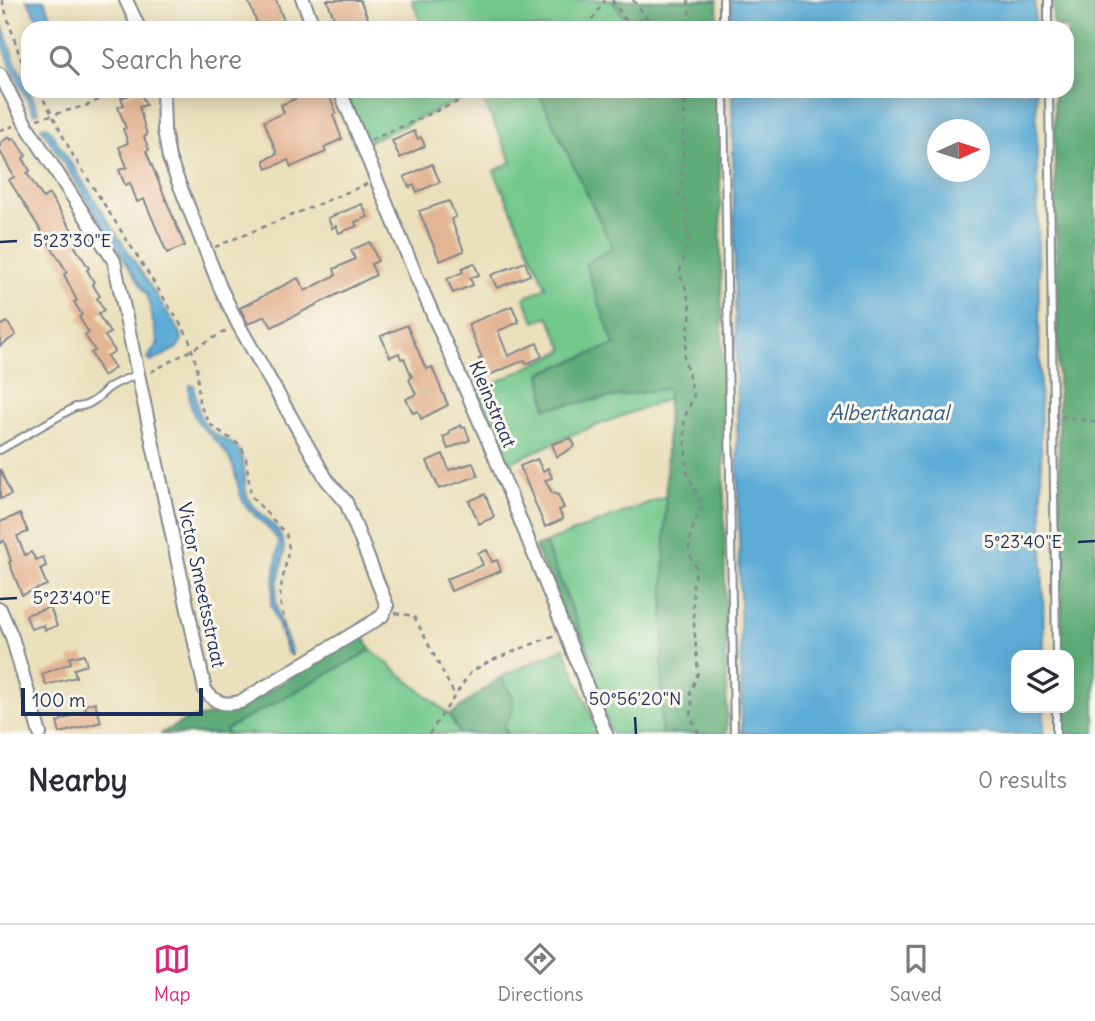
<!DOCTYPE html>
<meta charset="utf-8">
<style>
:root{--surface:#fff;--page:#f2f2f3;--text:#2b2b33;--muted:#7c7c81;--line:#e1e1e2;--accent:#db2777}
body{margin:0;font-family:Delius,sans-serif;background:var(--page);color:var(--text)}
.controls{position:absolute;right:21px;bottom:21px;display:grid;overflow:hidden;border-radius:14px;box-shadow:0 4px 18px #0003}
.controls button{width:63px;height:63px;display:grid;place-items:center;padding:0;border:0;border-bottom:2px solid var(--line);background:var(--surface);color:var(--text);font:35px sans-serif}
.compass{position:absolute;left:927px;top:119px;width:63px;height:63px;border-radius:50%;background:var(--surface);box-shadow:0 4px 18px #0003;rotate:87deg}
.scale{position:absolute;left:21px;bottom:18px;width:182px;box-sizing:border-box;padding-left:7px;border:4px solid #1b2f5e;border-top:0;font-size:19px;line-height:24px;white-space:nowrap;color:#1b2f5e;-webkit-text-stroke:5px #fbf7ec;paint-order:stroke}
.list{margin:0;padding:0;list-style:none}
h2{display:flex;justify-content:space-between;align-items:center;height:91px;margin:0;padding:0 28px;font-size:30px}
h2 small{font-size:23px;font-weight:400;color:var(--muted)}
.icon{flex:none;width:38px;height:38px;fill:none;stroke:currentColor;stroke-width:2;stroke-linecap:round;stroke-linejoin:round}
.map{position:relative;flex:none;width:1095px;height:734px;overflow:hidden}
.search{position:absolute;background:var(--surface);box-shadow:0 4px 18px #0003;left:21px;right:21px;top:21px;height:77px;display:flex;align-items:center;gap:18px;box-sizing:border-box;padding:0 24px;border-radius:21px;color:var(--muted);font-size:26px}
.sheet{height:189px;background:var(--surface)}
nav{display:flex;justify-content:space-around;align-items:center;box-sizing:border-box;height:98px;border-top:2px solid var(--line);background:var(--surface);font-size:19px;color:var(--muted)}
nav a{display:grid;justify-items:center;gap:4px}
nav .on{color:var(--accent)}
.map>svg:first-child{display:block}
.green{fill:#73c88c;stroke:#477c75;stroke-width:2}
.forest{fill:#5eac78;stroke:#3c6e6b;stroke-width:2}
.water{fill:#5cacd6;stroke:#3c6e9a;stroke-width:2;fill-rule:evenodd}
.building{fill:#e4b594}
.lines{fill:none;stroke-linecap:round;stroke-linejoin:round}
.lane-casing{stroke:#82888d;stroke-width:10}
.street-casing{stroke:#82888d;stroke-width:16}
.path{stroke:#82888d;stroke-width:2.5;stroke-dasharray:5 5;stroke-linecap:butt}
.lane{stroke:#fff;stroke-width:6}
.street{stroke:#fff;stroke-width:12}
.ticks{fill:none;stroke:#1b2f5e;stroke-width:2.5}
.labels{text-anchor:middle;stroke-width:6;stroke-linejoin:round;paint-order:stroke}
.street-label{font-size:19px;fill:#1b2f5e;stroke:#fbf7ec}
.water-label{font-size:21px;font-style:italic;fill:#325b88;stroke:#fbf7ec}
.ticks-label{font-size:18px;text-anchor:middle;fill:#1b2f5e;stroke:#fbf7ec;stroke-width:6;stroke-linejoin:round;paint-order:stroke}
</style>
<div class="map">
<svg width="1095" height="734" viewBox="0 0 1095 734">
<rect width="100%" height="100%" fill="#fbf7ec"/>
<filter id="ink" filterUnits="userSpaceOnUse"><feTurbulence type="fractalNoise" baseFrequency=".0143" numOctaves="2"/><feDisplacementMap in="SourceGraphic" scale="14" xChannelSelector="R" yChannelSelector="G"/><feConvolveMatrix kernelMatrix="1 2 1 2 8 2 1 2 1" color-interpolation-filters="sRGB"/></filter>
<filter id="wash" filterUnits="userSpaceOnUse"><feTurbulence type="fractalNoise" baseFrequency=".00686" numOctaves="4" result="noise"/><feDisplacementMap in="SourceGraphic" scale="28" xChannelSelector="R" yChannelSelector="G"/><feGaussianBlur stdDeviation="1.57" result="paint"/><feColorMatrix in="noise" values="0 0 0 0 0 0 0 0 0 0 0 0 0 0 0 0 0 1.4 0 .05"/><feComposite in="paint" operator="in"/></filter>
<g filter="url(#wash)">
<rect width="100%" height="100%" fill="#eae0bc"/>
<path class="green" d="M 412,0 L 612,0 L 629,25 L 623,28 L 423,28 Z
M 345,91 L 496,91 L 498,96 L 510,91 L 538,91 L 613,248 L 614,345 L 541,373 L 546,408 L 668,388 L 668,399 L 571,435 L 505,465 L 474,393 L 564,350 L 548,316 L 535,322 L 524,298 L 546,287 L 494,171 L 512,162 L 479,91 L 365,143 Z
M 666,496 L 661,734 L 612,734 L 584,665 L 593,661 L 545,543 Z
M 564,648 L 599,734 L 508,734 L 504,727 L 513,697 L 501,677 Z
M 371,650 L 450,715 L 460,734 L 227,734 L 224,730 Z"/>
<path class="forest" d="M 612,0 L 717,0 L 718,28 L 623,28 L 629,25 Z
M 1053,0 L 1095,0 L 1095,734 L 1062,734 L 1062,708 L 1069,708 L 1069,655 L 1062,655 L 1054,91 L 1067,91 L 1067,28 L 1053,28 Z
M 538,91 L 719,91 L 727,734 L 661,734 L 668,388 L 546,408 L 541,373 L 614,345 L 585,264 L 613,248 Z
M 545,543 L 593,661 L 584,665 L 535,547 Z
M 363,634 L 371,650 L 225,730 L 227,734 L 160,734 L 184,721 L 240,708 Z
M 501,677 C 513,697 519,706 504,727 L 508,734 L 460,734 L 450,715 Z"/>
<path class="water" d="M 27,0 L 44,0 L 57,28 L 43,28 Z
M 731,0 L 1035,0 L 1035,28 L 731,28 Z
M 0,18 L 14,59 L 39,112 L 34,114 C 20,83 0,52 0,18 Z
M 732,91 L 1036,91 L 1044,655 L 1016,655 L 1016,708 L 1044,708 L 1044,734 L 742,734 ZM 937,130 L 979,130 L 979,172 L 937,172 Z
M 47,126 L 181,334 L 182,339 L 177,348 L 151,362 L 148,358 L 158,343 L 147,295 L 41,127 Z
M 189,385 L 194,385 C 196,403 198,421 213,433 C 220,438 230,441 236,447 C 248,459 241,483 248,498 C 256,514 276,522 282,539 C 289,558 273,582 276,602 C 277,619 287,637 292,653 L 288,654 L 271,604 L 279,542 C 271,527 256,519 246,506 C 237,494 238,477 232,464 C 217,429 188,434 189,385 Z"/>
<g id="blocks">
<path class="building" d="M 248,0 L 276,0 L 284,21 L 267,28 L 259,28 Z
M 327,0 L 360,0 L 372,28 L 338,28 Z
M 140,91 L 146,105 L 139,107 L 147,135 L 144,137 L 149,150 L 146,151 L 185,246 L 167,253 L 144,199 L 137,202 L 130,183 L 125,185 L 119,170 L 127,167 L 119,147 L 128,143 L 123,129 L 126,128 L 118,107 L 124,105 L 121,98 Z
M 292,91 L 328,91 L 336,113 L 333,115 L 342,139 L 324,147 L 326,152 L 291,167 L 288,160 L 267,169 L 264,160 L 277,154 L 264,121 L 284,113 L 281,105 L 295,99 Z
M 414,131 L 418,139 L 421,137 L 425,146 L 400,158 L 392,141 Z
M 9,137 L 11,140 L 14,138 L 26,156 L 23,158 L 30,171 L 27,173 L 43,198 L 49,194 L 80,243 L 75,247 L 89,268 L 87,270 L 94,282 L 92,284 L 100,296 L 97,298 L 104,310 L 98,314 L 110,333 L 105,336 L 115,351 L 107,356 L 115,368 L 103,376 L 91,353 L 95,351 L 85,335 L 89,333 L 79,317 L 82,315 L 74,302 L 77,301 L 64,274 L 67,272 L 9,180 L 14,177 L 0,151 L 0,143 Z
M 432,164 L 440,182 L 417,192 L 414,185 L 409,187 L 404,177 Z
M 449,201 L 456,217 L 451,219 L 464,251 L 440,261 L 419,211 Z
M 362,204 L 368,217 L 355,222 L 357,226 L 339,233 L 336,226 L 332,228 L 328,218 Z
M 370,242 L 378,261 L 371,264 L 376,275 L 272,327 L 265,316 L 248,324 L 240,308 L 298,278 L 305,291 L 336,275 L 334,269 L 355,259 L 351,250 Z
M 525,262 L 530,275 L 497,288 L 491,275 Z
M 474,263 L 479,275 L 470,278 L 473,285 L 453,293 L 447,279 L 463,272 L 462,268 Z
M 512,306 L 519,322 L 498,331 L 508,356 L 537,343 L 542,357 L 526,364 L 525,360 L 487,376 L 479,359 L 482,358 L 468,324 Z
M 7,322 L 16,335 L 0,346 L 0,326 Z
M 407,325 L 424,365 L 427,369 L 432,367 L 448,405 L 421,419 L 418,411 L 413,413 L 406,399 L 416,394 L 409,379 L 412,377 L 404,358 L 401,359 L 399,353 L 390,357 L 381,336 Z
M 461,425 L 462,428 L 465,427 L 470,440 L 448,449 L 443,437 L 450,434 L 449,431 Z
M 571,438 L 575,446 L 557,457 L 552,444 Z
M 443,454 L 449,470 L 473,463 L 478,476 L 439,489 L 427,461 Z
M 537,459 L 543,471 L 548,468 L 552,478 L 545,480 L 552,493 L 558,495 L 564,508 L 559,510 L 563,519 L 545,527 L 520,466 Z
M 0,469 L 11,495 L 0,499 Z
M 485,494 L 494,517 L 479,524 L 469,501 Z
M 20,514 L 28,532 L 17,536 L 25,555 L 31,552 L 36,560 L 43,557 L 46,566 L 40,569 L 47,585 L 22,595 L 9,562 L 11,561 L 4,541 L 0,543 L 0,522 Z
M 487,550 L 492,562 L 497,560 L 501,571 L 451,591 L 446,579 L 483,565 L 478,553 Z
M 50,607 L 57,626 L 45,630 L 44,625 L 31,629 L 26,615 Z
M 84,654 L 87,665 L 74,669 L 76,677 L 46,685 L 42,674 L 71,663 L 69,658 Z
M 95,702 L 101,722 L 60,733 L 57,722 L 86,710 L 85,705 Z"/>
</g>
</g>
<g filter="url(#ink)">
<use href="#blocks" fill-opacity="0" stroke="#82888d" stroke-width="2"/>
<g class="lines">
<g class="lane-casing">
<path id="lane" d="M 723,0 L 723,28
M 1048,0 L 1048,28
M 724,91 L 734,734
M 1049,91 L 1056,655
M 0,450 L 75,407 C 88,407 97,399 105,391 C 112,383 128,379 137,374
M 1056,734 L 1056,708"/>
</g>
<g class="street-casing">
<path id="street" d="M 126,0 L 139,28
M 303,0 L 314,28
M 0,74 L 25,123 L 114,261 L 205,690 C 215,703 224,706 240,702 L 376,620 L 382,616 L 387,606 L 346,502 L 327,480 L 238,324 L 220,287 L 169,158 L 164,130 L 163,91
M 340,91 L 417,278 L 493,452 L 606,734
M 0,609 L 12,637 L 40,734"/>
</g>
<path class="path" d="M 2,0 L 20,57 L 28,73
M 612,0 L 629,25 L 646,18
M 633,0 L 654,28
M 688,0 L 691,28
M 587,28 L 605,0
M 38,91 C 53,113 61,134 74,157 L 188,336 L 197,367 L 199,403 L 204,413 L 211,425 L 241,446 L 246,458 L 251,496 L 286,534 L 289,548 L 280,592 L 281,609 L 289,632 L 300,652
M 685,91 L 682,182 L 679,194 L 686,202 L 688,243 L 679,274 L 685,285 L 691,312 L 684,358 L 694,395 L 684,419 L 687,472 L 702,505 C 694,528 680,547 697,568 L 693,584 L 693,611 L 698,673 L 690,693 L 692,704 L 690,715 L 699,734
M 37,119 L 88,105 L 116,91
M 0,130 L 14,126
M 371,140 L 482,91
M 215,247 L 367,184
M 151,372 L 228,330
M 1061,416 L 1095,422
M 395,613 L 414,616 L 455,696
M 429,734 L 471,672 L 490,661 L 555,635"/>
<use href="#lane" class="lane"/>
<use href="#street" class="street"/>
</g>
</g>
<path class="ticks" d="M 0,242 L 17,241M 1078,542 L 1095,541M 0,599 L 17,598M 635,717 L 636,734"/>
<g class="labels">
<g class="street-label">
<text transform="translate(493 404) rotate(67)" y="7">Kleinstraat</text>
<text transform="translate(202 585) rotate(78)" y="7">Victor Smeetsstraat</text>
</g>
<g class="water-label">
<text x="889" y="420">Albertkanaal</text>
</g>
</g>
<g class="ticks-label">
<text x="72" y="247">5°23'30"E</text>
<text x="1023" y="548">5°23'40"E</text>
<text x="72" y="604">5°23'40"E</text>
<text x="635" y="705">50°56'20"N</text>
</g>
</svg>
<div class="controls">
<button><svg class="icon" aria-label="layers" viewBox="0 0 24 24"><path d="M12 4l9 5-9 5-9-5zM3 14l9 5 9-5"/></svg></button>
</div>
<svg class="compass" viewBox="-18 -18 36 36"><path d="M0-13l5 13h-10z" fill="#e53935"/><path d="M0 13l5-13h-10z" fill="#7c7c81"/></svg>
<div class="scale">100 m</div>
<div class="search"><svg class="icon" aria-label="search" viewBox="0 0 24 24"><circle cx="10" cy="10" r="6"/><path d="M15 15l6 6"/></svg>Search here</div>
</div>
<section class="sheet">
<h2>Nearby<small>0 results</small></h2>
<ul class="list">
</ul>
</section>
<nav>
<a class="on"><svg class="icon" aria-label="map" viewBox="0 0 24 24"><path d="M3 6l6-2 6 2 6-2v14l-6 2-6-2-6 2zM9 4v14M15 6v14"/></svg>Map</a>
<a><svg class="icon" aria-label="directions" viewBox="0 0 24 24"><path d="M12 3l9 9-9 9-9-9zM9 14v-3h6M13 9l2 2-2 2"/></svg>Directions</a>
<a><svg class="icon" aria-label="saved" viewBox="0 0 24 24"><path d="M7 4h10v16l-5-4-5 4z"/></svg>Saved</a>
</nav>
